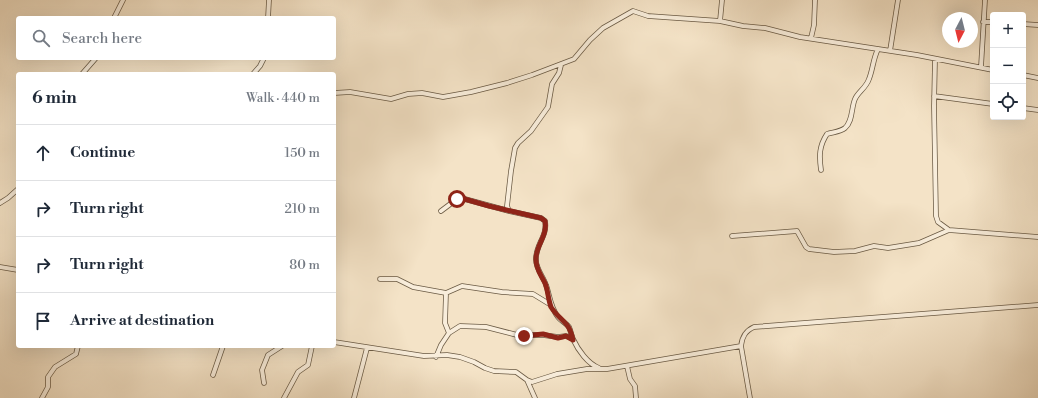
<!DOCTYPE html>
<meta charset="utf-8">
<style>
:root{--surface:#fff;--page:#f6f6f7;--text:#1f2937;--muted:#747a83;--line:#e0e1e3}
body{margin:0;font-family:"Libre Bodoni",serif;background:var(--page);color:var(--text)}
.controls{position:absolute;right:12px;top:12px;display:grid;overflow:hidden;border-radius:4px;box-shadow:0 4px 16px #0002}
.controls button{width:36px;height:36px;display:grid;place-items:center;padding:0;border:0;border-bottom:1px solid var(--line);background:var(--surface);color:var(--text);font:20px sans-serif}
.compass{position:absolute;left:942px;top:12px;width:36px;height:36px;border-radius:50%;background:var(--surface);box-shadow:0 4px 16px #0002;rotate:187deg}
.stop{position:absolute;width:12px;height:12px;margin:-9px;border:3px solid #8f2418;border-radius:50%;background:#fff}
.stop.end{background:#8f2418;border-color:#fff;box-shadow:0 1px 4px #0008}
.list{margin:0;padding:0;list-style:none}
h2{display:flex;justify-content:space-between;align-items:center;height:52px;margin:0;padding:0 16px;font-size:17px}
h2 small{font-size:13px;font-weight:400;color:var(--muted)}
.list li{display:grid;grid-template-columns:26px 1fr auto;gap:12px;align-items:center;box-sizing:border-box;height:56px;padding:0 16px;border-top:1px solid var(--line)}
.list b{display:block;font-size:15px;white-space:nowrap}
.list em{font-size:13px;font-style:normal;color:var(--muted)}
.icon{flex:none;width:22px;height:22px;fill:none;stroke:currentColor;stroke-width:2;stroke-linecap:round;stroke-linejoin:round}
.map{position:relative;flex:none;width:1038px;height:398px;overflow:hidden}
.search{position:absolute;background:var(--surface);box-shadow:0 4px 16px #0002;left:16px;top:16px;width:320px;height:44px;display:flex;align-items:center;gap:10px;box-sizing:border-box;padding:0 14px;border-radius:4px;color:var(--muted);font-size:15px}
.panel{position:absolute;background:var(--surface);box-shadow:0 4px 16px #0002;left:16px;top:72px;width:320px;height:276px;border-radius:4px}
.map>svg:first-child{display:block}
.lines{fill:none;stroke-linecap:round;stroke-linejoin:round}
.minor-casing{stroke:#6a5a44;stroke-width:5.5}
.minor{stroke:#f8eddb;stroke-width:4}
.route{stroke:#8f2418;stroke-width:5}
</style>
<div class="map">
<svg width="1038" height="398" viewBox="0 0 1038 398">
<rect width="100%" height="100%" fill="#f4e3c7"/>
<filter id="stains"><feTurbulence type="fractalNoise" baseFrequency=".005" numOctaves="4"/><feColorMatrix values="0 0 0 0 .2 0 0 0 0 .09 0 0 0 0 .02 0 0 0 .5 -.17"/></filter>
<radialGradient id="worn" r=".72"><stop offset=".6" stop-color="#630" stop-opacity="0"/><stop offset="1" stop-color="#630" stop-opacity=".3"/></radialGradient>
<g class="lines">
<g class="minor-casing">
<path id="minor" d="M 114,18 L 123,0
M 268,18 L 269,0
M 720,21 L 722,0
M 983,22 L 993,22
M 1023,24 L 1038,25
M 811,38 L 814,25 L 815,0
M 890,51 L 898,0
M 935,59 L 934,106 L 936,216 L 938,222 L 949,230 L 1038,237
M 561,65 L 559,73 L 552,84 L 548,107 L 531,131 L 518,143 L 515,148 L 511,171 L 507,206 L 509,211 L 541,218 L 545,221 C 548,236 535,245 536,260 C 536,269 543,276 546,285 C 550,296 550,307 558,317 C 561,321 566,323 569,327 C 571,331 571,335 573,339 C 578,350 588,364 599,368
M 981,67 L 985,0
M 82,74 L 96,58
M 253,74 L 260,66 L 264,58
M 1023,75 L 1038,78
M 334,93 L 350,92 L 391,99 L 408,94 L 422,93 L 443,97 L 471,92 L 507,83 L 532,75 L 574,59 L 590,40 L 603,28 L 633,11 L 648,16 L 720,21 L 743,26 L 765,28 L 800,37 L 917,55 L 993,70
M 934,96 L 993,104
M 1023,108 L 1038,110
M 821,170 C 819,156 819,146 827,134 C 833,132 840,132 845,128 C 853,121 851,108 855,99 C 858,92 866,88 869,79 C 873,69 873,59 878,49
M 0,203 L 8,198 L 18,189
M 441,211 L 457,199 L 461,198 L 509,211
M 732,236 L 797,231 L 806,247 L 809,249 L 834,252 L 855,251 L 874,246 L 888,248 L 919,243 L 949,230
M 0,267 L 18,270
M 380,279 L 397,279 L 413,287 L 446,293 L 462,286 L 502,292 L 533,294 L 551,305
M 446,293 L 445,323 L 449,333
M 334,342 L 424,356 L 447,355 L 460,357 L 474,362 L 485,368 L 494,371 L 516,372 L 527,380 L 532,382 L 557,374 L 587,369 L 607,369 L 741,346 C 742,337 745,331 754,327 L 1038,305
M 741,346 L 750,398
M 436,357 L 441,345 L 449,333 L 460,326 L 486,327 L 517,335 L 543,335 L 558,337 L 566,336 L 573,339
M 627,366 L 630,379 L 635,386 L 636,398
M 213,375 L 223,346
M 527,380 L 535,398
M 264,383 L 262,370 L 268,355 L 282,346
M 42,398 L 48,387 L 48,377 L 55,367 L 76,354 L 78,346
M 284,398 L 298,372 L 308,365 L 312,346
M 354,398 L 367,348"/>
</g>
<use href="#minor" class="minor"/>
</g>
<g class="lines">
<path class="route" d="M 457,199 L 461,198 L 489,206 L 541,218 L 545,221 C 548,236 535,246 536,260 C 536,269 541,275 545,283 C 548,290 548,299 551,307 C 556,315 561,318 567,325 C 570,329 572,335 573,340 L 566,336 L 558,338 L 543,334 L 524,336"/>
</g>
<rect width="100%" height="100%" filter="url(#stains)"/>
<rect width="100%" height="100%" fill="url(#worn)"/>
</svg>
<div class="controls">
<button>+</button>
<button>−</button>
<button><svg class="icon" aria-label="locate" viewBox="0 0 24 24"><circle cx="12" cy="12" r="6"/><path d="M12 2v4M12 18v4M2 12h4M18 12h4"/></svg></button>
</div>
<svg class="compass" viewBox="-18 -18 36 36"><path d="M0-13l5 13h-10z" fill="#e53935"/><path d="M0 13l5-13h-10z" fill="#747a83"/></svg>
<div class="stop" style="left:457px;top:199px"></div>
<div class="stop end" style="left:524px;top:336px"></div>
<div class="search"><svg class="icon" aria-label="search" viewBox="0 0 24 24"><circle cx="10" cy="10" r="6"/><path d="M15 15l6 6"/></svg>Search here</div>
<section class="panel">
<h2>6 min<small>Walk · 440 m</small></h2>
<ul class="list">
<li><svg class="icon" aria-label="ahead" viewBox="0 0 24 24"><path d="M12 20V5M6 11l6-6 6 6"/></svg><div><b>Continue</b></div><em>150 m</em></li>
<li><svg class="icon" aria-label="right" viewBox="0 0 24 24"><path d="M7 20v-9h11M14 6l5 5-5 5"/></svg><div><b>Turn right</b></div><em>210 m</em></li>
<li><svg class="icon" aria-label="right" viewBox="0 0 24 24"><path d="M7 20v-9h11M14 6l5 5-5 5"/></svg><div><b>Turn right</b></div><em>80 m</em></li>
<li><svg class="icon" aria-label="arrive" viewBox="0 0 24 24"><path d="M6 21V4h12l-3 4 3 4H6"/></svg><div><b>Arrive at destination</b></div></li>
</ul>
</section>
</div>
